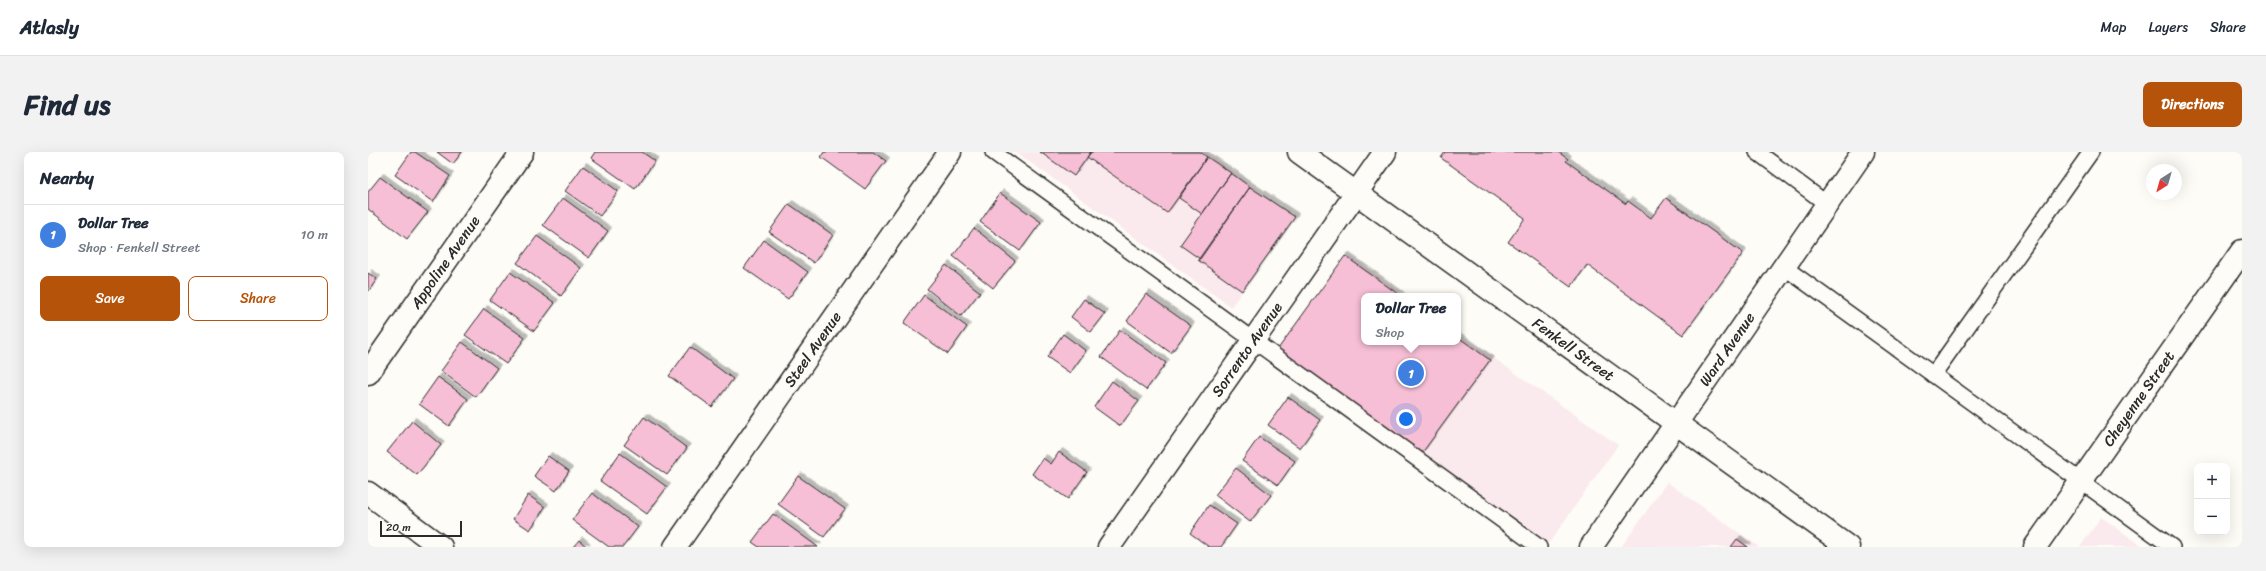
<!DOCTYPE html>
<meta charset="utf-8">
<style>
:root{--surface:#fff;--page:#f2f2f3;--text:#1f2937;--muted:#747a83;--line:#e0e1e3;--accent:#b45309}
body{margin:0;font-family:Sriracha,sans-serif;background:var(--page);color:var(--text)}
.controls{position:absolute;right:12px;bottom:12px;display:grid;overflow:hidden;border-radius:8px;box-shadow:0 4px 16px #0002}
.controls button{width:36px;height:36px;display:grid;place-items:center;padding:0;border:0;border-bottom:1px solid var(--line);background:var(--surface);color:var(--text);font:20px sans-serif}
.compass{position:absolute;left:1778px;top:12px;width:36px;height:36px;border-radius:50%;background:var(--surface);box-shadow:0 4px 16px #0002;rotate:217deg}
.scale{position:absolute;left:12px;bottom:10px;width:82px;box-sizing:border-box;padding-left:4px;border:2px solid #2b2b2b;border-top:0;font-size:11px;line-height:14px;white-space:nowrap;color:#2b2b2b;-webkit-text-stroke:3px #fdfcf7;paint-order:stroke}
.you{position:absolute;left:1038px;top:267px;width:14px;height:14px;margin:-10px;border:3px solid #fff;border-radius:50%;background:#1a73e8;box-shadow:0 0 0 6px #1a73e833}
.badge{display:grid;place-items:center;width:26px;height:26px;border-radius:50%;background:var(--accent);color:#fff;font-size:13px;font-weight:700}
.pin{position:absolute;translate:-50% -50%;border:2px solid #fff;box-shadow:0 1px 4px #0006}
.popup{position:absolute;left:993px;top:141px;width:100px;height:52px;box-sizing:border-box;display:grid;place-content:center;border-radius:8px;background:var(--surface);filter:drop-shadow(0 1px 3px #0005);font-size:13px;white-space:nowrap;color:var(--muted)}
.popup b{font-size:15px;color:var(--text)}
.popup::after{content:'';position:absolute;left:50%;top:100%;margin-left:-8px;border:8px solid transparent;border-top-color:var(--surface)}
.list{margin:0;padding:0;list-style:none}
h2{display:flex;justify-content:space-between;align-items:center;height:52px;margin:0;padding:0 16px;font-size:17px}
h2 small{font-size:13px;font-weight:400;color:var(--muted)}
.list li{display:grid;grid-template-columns:26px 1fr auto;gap:12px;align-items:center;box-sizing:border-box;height:60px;padding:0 16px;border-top:1px solid var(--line)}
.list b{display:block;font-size:15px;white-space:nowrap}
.list p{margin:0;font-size:13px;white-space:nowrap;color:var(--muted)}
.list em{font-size:13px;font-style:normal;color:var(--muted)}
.actions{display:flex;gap:8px;padding:12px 16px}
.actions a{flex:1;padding:9px 0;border:1px solid var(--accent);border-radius:8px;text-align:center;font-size:14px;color:var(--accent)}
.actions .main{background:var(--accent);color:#fff}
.map{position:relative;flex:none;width:1874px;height:395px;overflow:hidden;border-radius:8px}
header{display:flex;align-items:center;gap:24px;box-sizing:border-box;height:56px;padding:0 20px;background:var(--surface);border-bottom:1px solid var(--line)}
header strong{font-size:19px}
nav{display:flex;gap:22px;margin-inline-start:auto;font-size:14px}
.intro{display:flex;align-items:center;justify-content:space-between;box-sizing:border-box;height:96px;padding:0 24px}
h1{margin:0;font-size:28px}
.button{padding:10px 18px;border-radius:8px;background:var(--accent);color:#fff;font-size:14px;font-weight:700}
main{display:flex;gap:24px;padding:0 24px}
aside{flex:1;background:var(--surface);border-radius:8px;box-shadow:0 4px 16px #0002}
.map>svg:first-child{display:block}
.built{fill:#fbeaed}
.building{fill:#f6bfd6;stroke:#2b2b2b;filter:url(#shadow)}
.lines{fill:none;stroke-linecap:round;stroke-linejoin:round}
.service-casing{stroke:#2b2b2b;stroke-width:18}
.minor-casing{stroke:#2b2b2b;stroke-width:25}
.tertiary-casing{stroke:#2b2b2b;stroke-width:25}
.service{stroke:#fdfcf7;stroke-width:15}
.minor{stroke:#fdfcf7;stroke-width:22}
.tertiary{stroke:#fdfcf7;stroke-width:22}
.labels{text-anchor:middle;stroke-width:3.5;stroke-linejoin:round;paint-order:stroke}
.street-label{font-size:15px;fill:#2b2b2b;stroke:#fdfcf7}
</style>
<header>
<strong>Atlasly</strong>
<nav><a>Map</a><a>Layers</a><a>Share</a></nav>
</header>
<div class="intro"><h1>Find us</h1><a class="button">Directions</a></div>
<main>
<aside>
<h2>Nearby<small></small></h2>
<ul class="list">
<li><span class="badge" style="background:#3f7fe0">1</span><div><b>Dollar Tree</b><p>Shop · Fenkell Street</p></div><em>10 m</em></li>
</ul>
<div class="actions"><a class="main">Save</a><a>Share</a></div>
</aside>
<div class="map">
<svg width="1874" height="395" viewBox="0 0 1874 395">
<defs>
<filter id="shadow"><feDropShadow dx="3.5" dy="-3.5" stdDeviation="0" flood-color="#0004"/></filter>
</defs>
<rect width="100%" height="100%" fill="#fdfcf7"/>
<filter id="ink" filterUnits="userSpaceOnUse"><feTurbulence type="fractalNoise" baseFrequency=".025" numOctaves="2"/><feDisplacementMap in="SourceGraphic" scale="8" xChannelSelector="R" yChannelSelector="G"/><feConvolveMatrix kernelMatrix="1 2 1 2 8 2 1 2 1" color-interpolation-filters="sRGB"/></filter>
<g filter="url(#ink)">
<path class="built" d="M 648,0 L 837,0 L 927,65 L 863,155 Z
M 979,102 L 1038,144 L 996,144 L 996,190 L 1090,190 L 1090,181 L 1250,293 L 1181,391 L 910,199 Z
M 1299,330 L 1391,395 L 1253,395 Z
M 1733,365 L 1776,395 L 1712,395 Z"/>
<path class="building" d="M 43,0 L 47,0 L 82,24 L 65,50 L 27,23 Z
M 69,0 L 94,0 L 85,12 Z
M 227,0 L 274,0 L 287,9 L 267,37 L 223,6 Z
M 456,0 L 505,0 L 518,9 L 497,37 L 453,5 Z
M 672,0 L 723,0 L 706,24 Z
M 723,0 L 832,0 L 839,5 L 799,61 L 719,5 Z
M 1077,0 L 1190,0 L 1200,7 L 1198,9 L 1258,52 L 1260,49 L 1283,66 L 1298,46 L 1375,101 L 1315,183 L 1219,113 L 1203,135 L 1140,90 L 1157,66 L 1073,6 Z
M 839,5 L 863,21 L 834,62 L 811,46 Z
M 215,14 L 250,39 L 232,64 L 197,39 Z
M 863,21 L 882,35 L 832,107 L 812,93 Z
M 12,25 L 60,60 L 39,87 L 0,57 L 0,40 Z
M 882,35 L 927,65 L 874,139 L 830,108 Z
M 632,41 L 673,70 L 652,99 L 612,70 Z
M 195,46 L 240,79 L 221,106 L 175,73 Z
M 421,52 L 465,83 L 446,111 L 401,80 Z
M 606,76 L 647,109 L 625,136 L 585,104 Z
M 169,84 L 213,116 L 193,144 L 149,111 Z
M 396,88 L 440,120 L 420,147 L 376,116 Z
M 977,104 L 1033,144 L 996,144 L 996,190 L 1090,190 L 1090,185 L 1122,208 L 1054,301 L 910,197 Z
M 578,113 L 612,140 L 593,164 L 559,137 Z
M 142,120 L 187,151 L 166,179 L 122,148 Z
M 0,121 L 9,127 L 0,140 Z
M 778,142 L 823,174 L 803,201 L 759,169 Z
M 556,143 L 599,175 L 580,202 L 536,171 Z
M 716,147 L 737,162 L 723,180 L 703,165 Z
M 116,157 L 157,186 L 138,212 L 97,183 Z
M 752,178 L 798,211 L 778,238 L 733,205 Z
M 695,182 L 718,199 L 702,221 L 679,205 Z
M 94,190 L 129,216 L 108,245 L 73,219 Z
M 322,195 L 365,227 L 344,255 L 301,224 Z
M 70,225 L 100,247 L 81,274 L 51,252 Z
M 744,229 L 771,249 L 752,274 L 726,255 Z
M 920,245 L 952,268 L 932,296 L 900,273 Z
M 276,265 L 319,296 L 299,323 L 256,293 Z
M 44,269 L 73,293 L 49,323 L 19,300 Z
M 891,285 L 927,309 L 910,333 L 874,309 Z
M 691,300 L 719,320 L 700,347 L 664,322 L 675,306 L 683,312 Z
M 252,301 L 299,335 L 279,362 L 232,329 Z
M 180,304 L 201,319 L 188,339 L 166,324 Z
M 868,316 L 903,343 L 882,370 L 847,343 Z
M 430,324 L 477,357 L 456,385 L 410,352 Z
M 224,341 L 270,375 L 255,395 L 241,395 L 204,368 Z
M 160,343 L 177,355 L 162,378 L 145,367 Z
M 841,353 L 869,372 L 853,395 L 841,395 L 822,381 Z
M 405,362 L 450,395 L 391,395 L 384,390 Z
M 1369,387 L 1380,395 L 1363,395 Z
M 211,388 L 219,395 L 205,395 Z"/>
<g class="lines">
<g class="service-casing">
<path id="service" d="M 625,0 L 1171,395
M 1389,0 L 1459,52
M 1416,115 L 1804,395
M 1565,223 L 1723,0"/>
</g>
<g class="minor-casing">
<g id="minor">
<path id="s1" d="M 0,221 L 154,0"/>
<path d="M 0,341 L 73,395"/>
<path id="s2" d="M 307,395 L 582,0"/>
<path id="s3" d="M 741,395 L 1017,0"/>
<path id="s4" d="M 1223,395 L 1495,0"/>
<path id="s5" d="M 1667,395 L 1874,99"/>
</g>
</g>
<g class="tertiary-casing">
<g id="tertiary">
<path id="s6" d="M 931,0 L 1480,395"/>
</g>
</g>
<use href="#service" class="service"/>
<use href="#minor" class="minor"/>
<use href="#tertiary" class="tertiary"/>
</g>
</g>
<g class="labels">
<g class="street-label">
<text dy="5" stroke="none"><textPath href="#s1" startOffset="135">Appoline Avenue</textPath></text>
<text dy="5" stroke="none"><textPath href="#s3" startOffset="241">Sorrento Avenue</textPath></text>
<text dy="5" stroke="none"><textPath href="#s2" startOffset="241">Steel Avenue</textPath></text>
<text dy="5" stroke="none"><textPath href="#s6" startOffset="338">Fenkell Street</textPath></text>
<text dy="5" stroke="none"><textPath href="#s4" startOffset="240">Ward Avenue</textPath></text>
<text dy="5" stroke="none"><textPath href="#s5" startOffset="181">Cheyenne Street</textPath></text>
</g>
</g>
</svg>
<div class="controls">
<button>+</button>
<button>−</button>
</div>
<svg class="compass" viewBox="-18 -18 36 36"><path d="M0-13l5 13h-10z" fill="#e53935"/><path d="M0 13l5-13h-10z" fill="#747a83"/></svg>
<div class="scale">20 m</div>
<div class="you"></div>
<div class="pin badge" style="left:1043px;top:221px;background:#3f7fe0">1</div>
<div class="popup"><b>Dollar Tree</b>Shop</div>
</div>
</main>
